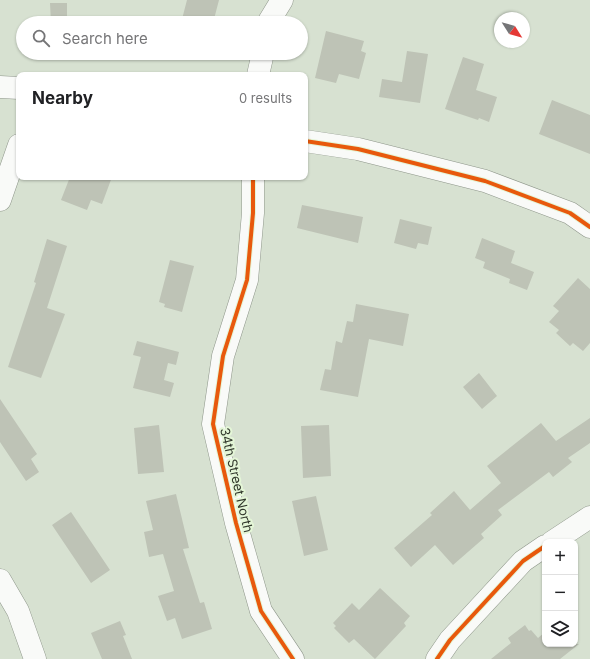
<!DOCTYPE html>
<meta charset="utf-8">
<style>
:root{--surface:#fff;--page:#f6f6f6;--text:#202124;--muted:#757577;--line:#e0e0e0}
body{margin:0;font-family:Inter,sans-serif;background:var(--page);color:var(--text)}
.controls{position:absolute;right:12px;bottom:12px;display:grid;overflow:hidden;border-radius:8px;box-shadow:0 1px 3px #0004}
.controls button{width:36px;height:36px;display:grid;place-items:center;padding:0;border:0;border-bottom:1px solid var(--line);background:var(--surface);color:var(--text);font:20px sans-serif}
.compass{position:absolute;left:494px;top:12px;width:36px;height:36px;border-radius:50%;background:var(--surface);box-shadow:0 1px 3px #0004;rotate:127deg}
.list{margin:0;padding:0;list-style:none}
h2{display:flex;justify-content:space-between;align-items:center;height:52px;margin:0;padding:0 16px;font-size:17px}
h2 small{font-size:13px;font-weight:400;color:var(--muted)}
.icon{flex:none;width:22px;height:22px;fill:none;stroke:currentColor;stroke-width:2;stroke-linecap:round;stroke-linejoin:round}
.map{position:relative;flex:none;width:590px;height:659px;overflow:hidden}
.search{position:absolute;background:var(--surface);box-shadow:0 1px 3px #0004;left:16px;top:16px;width:292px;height:44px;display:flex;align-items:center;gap:10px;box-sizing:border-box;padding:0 14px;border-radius:22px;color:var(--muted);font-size:15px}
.panel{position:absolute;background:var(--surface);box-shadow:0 1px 3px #0004;left:16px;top:72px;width:292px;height:108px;border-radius:8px}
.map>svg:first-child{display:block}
.building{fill:#bec3b6}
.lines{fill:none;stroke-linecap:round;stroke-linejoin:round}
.minor-casing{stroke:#8e968a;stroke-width:23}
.tertiary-casing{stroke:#8e968a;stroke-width:23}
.minor{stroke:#f9faf8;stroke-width:22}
.tertiary{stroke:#f9faf8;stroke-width:22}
.cycleway-casing{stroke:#e4f6d7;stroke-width:6}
.cycleway{stroke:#e8590c;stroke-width:4}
.labels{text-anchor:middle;stroke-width:4;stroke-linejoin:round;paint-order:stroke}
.street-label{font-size:13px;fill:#31382c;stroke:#e4f6d7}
</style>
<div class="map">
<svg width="590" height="659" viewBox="0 0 590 659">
<rect width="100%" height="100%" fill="#d7e1d1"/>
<path class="building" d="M 187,0 L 219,0 L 213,23 L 181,23 Z
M 50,3 L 67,3 L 67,23 L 51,23 Z
M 326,31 L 364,41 L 361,51 L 366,53 L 359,79 L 339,74 L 336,83 L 315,78 Z
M 407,51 L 428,54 L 420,103 L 379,97 L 382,79 L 402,82 Z
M 463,57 L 484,64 L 476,90 L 497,97 L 489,122 L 479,118 L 478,120 L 445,109 Z
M 552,100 L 590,115 L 590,154 L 539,134 Z
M 70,177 L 112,177 L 102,204 L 91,200 L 87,210 L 61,200 Z
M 302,205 L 363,217 L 358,243 L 297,228 Z
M 400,219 L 432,227 L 428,245 L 418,243 L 416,249 L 394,243 Z
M 482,238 L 515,251 L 511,263 L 534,272 L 527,290 L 509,283 L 510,279 L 483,268 L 485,262 L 475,258 Z
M 47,239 L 67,246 L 47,308 L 65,314 L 41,378 L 8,367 L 36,283 L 34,282 Z
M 170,260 L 194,266 L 182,312 L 164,307 L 165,304 L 159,302 Z
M 578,278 L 590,289 L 590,343 L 583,351 L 573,343 L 570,346 L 556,333 L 559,330 L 549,322 L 559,311 L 553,306 Z
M 356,304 L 409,314 L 403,346 L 369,339 L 358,397 L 320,390 L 325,369 L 331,370 L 336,341 L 342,343 L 347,321 L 353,322 Z
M 137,341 L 179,352 L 176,365 L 168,363 L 164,380 L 174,383 L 170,397 L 133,388 L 141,357 L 133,355 Z
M 479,373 L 497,396 L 482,409 L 463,387 Z
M 0,399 L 37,454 L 31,459 L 39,472 L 26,481 L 0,442 Z
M 590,418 L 590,443 L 568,458 L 572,462 L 553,477 L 549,472 L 498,510 L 502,515 L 481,534 L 484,538 L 453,565 L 435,545 L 411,567 L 394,548 L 432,515 L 430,513 L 454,491 L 470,510 L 501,483 L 487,466 L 541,423 L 556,441 Z
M 159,425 L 164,472 L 138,474 L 134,428 Z
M 329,425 L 331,476 L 303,478 L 301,426 Z
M 176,494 L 189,548 L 183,549 L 200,603 L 204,602 L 212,629 L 182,639 L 175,618 L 167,621 L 158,596 L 174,591 L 163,554 L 149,557 L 144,532 L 153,530 L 146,501 Z
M 316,496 L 328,550 L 304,556 L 292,501 Z
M 71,512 L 110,570 L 91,583 L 52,525 Z
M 380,588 L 410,616 L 404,623 L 406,626 L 375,659 L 354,639 L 349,643 L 334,628 L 336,626 L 333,623 L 352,603 L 359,610 Z
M 120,621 L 126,635 L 123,636 L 132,659 L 102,659 L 91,633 Z
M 525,625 L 529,631 L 531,630 L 538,638 L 545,632 L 545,644 L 579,644 L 560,659 L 491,659 L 511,643 L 508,638 Z"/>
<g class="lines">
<g class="minor-casing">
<path id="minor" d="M 268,23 L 282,0
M 258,75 L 263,53
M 0,87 L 19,88
M 305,141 L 358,149 L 485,181 L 570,213 L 590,227
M 253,177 L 253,213 L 247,280 L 223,356 L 213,424 L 236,523 L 261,611 L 293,659
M 0,200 L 19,145
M 0,580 L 18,611 L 35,659"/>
</g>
<g class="tertiary-casing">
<path id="tertiary" d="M 552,542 L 590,517
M 437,659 L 450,640 L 523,561 L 545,546"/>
</g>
<use href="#minor" class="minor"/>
<use href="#tertiary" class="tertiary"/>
<g class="cycleway-casing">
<path id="cycleway" d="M 305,141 L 358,149 L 485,181 L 570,213 L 590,227
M 253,177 L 253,213 L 247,280 L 223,356 L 213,424 L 236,523 L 261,611 L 293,659
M 437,659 L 450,640 L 523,561 L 545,546"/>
</g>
<use href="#cycleway" class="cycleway"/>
</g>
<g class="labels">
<g class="street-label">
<text transform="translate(237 480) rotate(77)" y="5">34th Street North</text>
</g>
</g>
</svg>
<div class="controls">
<button>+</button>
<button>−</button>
<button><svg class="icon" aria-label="layers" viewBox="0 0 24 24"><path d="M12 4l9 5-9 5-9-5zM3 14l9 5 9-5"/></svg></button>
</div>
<svg class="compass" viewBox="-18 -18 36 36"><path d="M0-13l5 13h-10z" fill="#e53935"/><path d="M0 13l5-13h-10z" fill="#757577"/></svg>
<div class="search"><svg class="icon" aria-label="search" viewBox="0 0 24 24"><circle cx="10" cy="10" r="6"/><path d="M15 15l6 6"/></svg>Search here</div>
<section class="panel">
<h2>Nearby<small>0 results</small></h2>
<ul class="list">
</ul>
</section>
</div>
